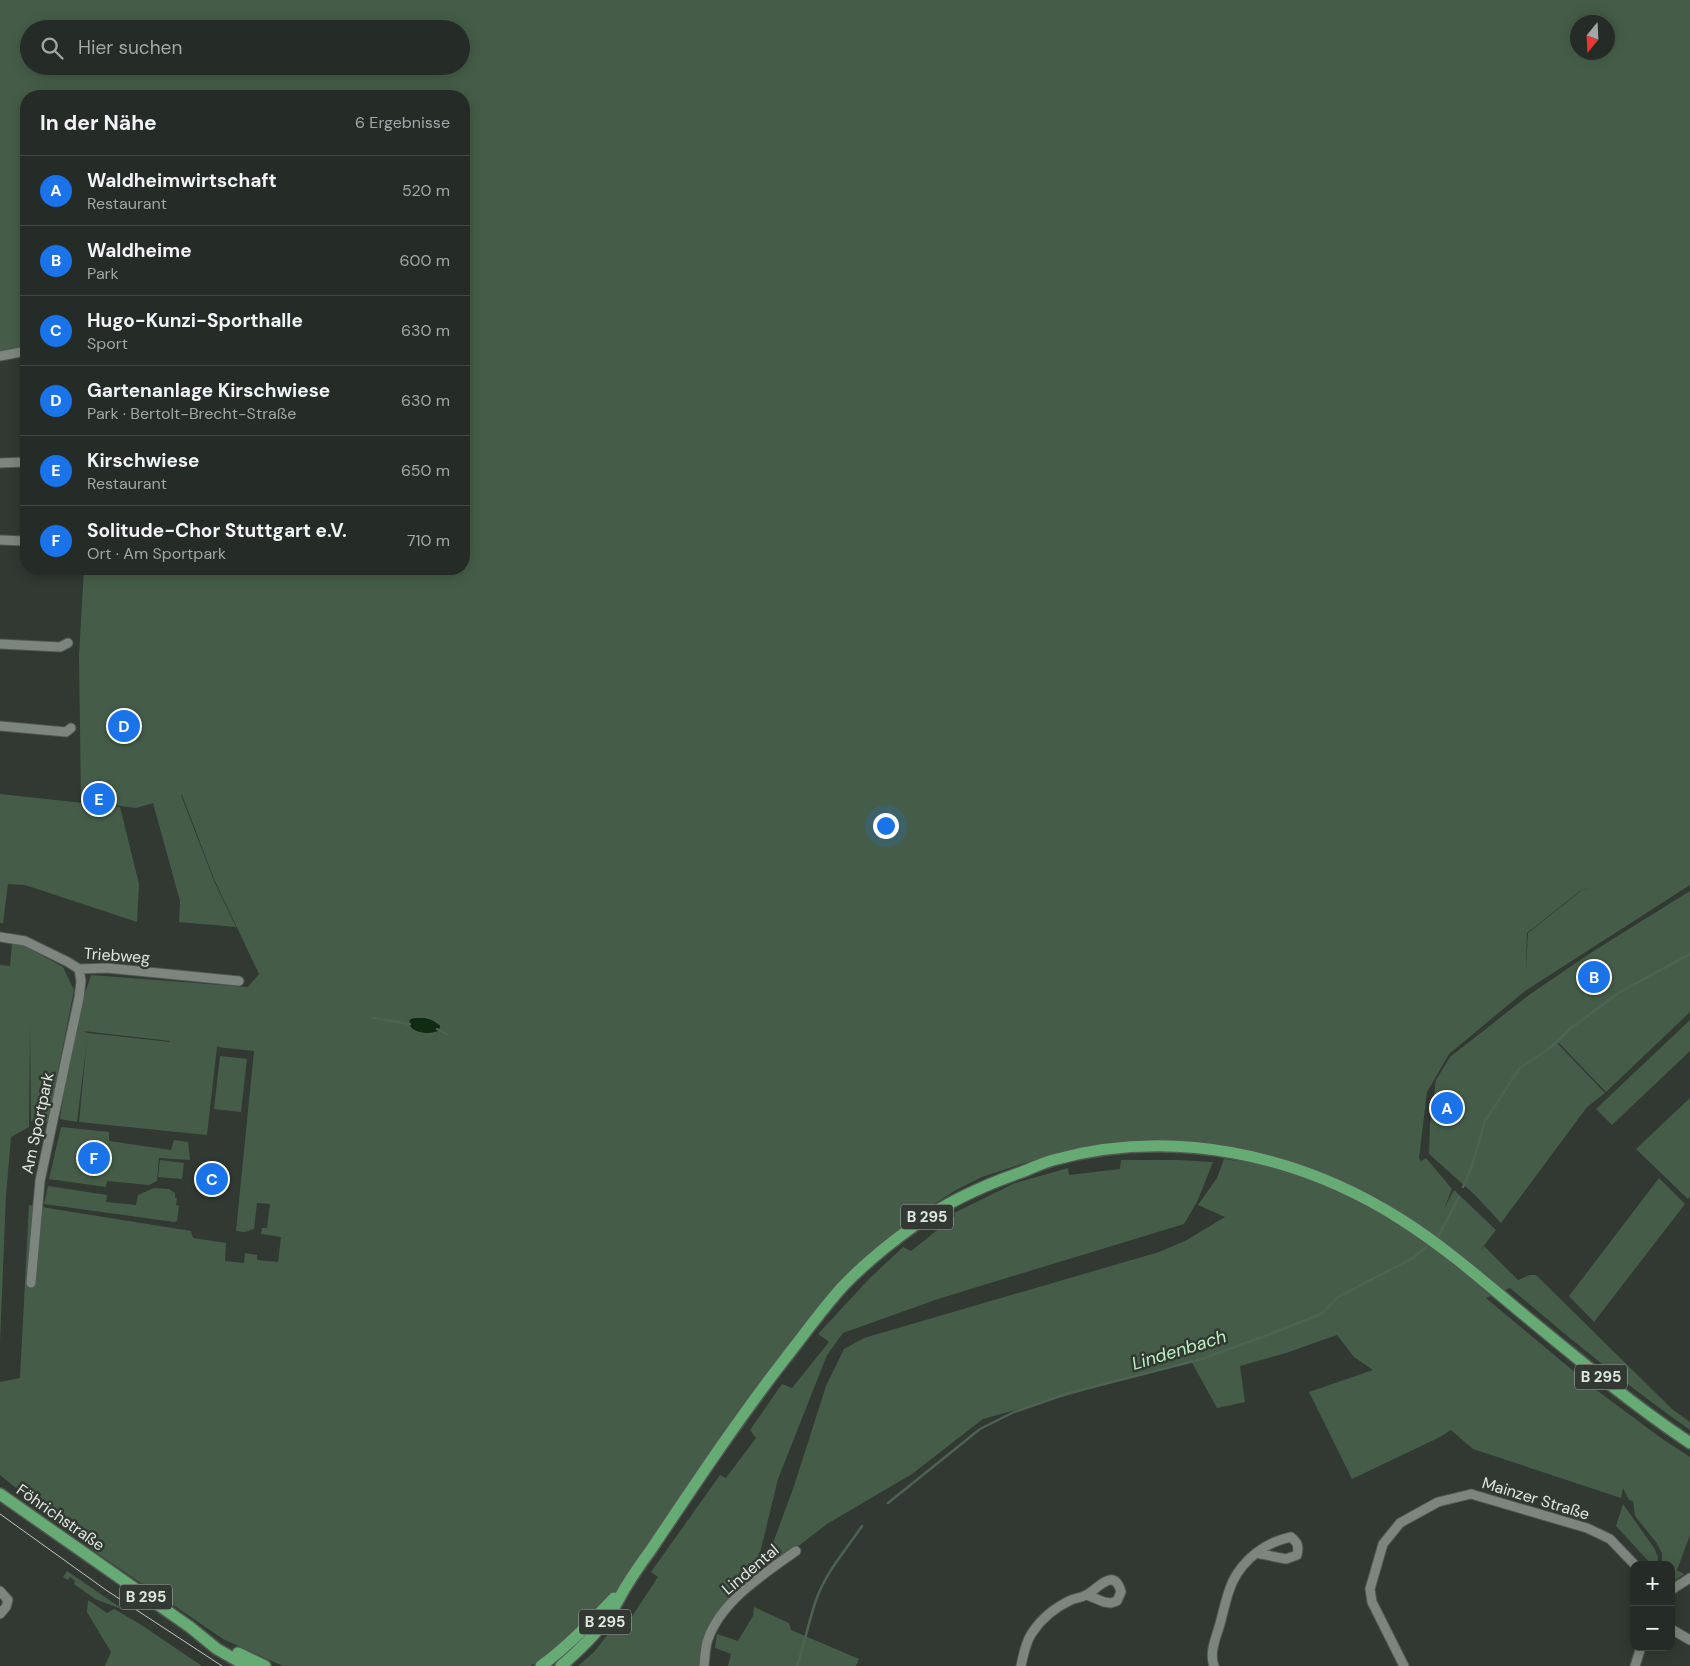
<!DOCTYPE html>
<html lang="de">
<meta charset="utf-8">
<style>
:root{--surface:#252b26;--page:#313732;--text:#f1f3f6;--muted:#a3a7a7;--line:#424743;--accent:#1a73e8}
body{margin:0;font-family:"DM Sans",sans-serif;background:var(--page);color:var(--text)}
.controls{position:absolute;right:15px;bottom:15px;display:grid;overflow:hidden;border-radius:10px;box-shadow:0 2px 12px #0003}
.controls button{width:45px;height:45px;display:grid;place-items:center;padding:0;border:0;border-bottom:1px solid var(--line);background:var(--surface);color:var(--text);font:25px sans-serif}
.compass{position:absolute;left:1570px;top:15px;width:45px;height:45px;border-radius:50%;background:var(--surface);box-shadow:0 2px 12px #0003;rotate:198deg}
.you{position:absolute;left:885px;top:825px;width:18px;height:18px;margin:-12px;border:4px solid #fff;border-radius:50%;background:#1a73e8;box-shadow:0 0 0 8px #1a73e833}
.badge{display:grid;place-items:center;width:32px;height:32px;border-radius:50%;background:var(--accent);color:#fff;font-size:16px;font-weight:700}
.pin{position:absolute;translate:-50% -50%;border:2px solid #fff;box-shadow:0 1px 5px #0006}
.list{margin:0;padding:0;list-style:none}
h2{display:flex;justify-content:space-between;align-items:center;height:65px;margin:0;padding:0 20px;font-size:21px}
h2 small{font-size:16px;font-weight:400;color:var(--muted)}
.list li{display:grid;grid-template-columns:32px 1fr auto;gap:15px;align-items:center;box-sizing:border-box;height:70px;padding:0 20px;border-top:1px solid var(--line)}
.list b{display:block;font-size:19px;white-space:nowrap}
.list p{margin:0;font-size:16px;white-space:nowrap;color:var(--muted)}
.list em{font-size:16px;font-style:normal;color:var(--muted)}
.icon{flex:none;width:28px;height:28px;fill:none;stroke:currentColor;stroke-width:2;stroke-linecap:round;stroke-linejoin:round}
.map{position:relative;flex:none;width:1690px;height:1666px;overflow:hidden}
.search{position:absolute;background:var(--surface);box-shadow:0 2px 12px #0003;left:20px;top:20px;width:450px;height:55px;display:flex;align-items:center;gap:12px;box-sizing:border-box;padding:0 18px;border-radius:28px;color:var(--muted);font-size:19px}
.panel{position:absolute;background:var(--surface);box-shadow:0 2px 12px #0003;left:20px;top:90px;width:450px;height:485px;border-radius:20px}
.map>svg:first-child{display:block}
.green{fill:#455d48;fill-rule:evenodd}
.water{fill:#102a14;stroke:#4e6251}
.lines{fill:none;stroke-linecap:round;stroke-linejoin:round}
.stream{stroke:#4e6251;stroke-width:2.5}
.minor-casing{stroke:#505751;stroke-width:11}
.major-casing{stroke:#505751;stroke-width:14}
.minor{stroke:#7d867e;stroke-width:9}
.major{stroke:#65ab73;stroke-width:11}
.tram{stroke:#bfc5c0;stroke-width:1}
.labels{text-anchor:middle;stroke-width:5;stroke-linejoin:round;paint-order:stroke}
.shield{fill:#313932;stroke:#abb1ac;stroke-width:1}
.shield-label{font-size:15px;font-weight:bold;fill:#dfe5e0}
.street-label{font-size:16px;fill:#dfe5e0;stroke:#313932}
.water-label{font-size:18px;font-style:italic;fill:#bdf1c3;stroke:#313932}
</style>
<div class="map">
<svg width="1690" height="1666" viewBox="0 0 1690 1666">
<rect width="100%" height="100%" fill="#313932"/>
<path class="green" d="M 0,0 L 1690,0 L 1690,885 L 1525,991 L 1449,1054 L 1427,1092 L 1419,1158 L 1421,1161 L 1426,1158 L 1452,1189 L 1444,1209 L 1454,1190 L 1496,1230 L 1478,1253 L 1484,1246 L 1518,1280 L 1530,1275 L 1536,1275 L 1672,1409 L 1690,1422 L 1690,1430 C 1627,1386 1568,1337 1510,1288 L 1486,1298 L 1595,1389 L 1661,1438 L 1690,1457 L 1690,1535 L 1677,1570 L 1684,1574 L 1671,1583 L 1671,1565 L 1662,1565 L 1662,1553 L 1656,1542 L 1635,1516 L 1633,1501 L 1629,1500 L 1623,1488 L 1621,1498 L 1473,1449 L 1451,1430 L 1440,1437 L 1352,1479 L 1309,1392 L 1373,1370 L 1354,1357 L 1337,1335 L 1286,1353 L 1240,1366 L 1245,1402 L 1217,1408 L 1191,1361 L 983,1419 L 912,1474 L 827,1524 L 749,1584 L 769,1554 L 794,1486 L 826,1386 L 844,1349 L 864,1338 L 1159,1252 L 1185,1241 L 1225,1217 L 1198,1205 L 1217,1178 L 1224,1159 L 1274,1166 L 1335,1189 L 1379,1212 L 1414,1235 L 1431,1230 L 1423,1231 L 1344,1182 L 1283,1160 L 1107,1145 L 1043,1157 L 982,1177 L 956,1190 L 931,1206 L 877,1249 L 837,1287 L 624,1584 L 552,1654 L 530,1666 L 283,1666 L 223,1639 L 94,1551 L 0,1475 L 0,1382 L 20,1378 L 29,1205 L 191,1231 L 193,1238 L 226,1243 L 225,1261 L 244,1263 L 245,1253 L 257,1255 L 257,1260 L 278,1262 L 281,1237 L 261,1234 L 262,1228 L 267,1228 L 270,1204 L 257,1203 L 254,1229 L 245,1232 L 236,1231 L 254,1051 L 217,1047 L 207,1135 L 79,1122 L 87,1040 L 77,1122 L 60,1119 L 73,1030 L 91,975 L 248,987 L 259,974 L 214,879 L 182,795 L 181,795 L 214,881 L 236,927 L 179,922 L 180,901 L 153,803 L 136,808 L 81,801 L 79,655 L 84,569 L 464,569 L 464,96 L 26,96 L 26,350 L 0,353 ZM 1578,22 L 1608,22 L 1608,52 L 1578,52 ZM 29,29 L 461,29 L 461,66 L 29,66 ZM 1596,886 L 1581,891 L 1528,933 L 1526,971 L 1527,933 L 1580,891 ZM 83,1031 L 170,1041 L 170,1042 L 88,1033 Z
M 0,794 L 120,807 L 139,884 L 137,922 L 25,885 L 8,884 L 3,923 L 0,923 Z
M 1690,891 L 1690,1012 L 1606,1092 L 1559,1043 L 1557,1043 L 1605,1093 L 1587,1107 L 1501,1223 L 1475,1195 L 1429,1154 L 1430,1125 L 1436,1080 L 1450,1057 L 1529,995 L 1592,952 Z
M 12,943 L 24,946 L 63,967 L 74,990 L 48,1122 L 31,1121 L 30,1025 L 29,1127 L 11,1137 L 6,1195 L 0,1342 L 0,965 L 10,966 Z
M 1690,1020 L 1690,1051 L 1612,1125 L 1596,1109 Z
M 220,1056 L 247,1059 L 241,1112 L 214,1109 Z
M 1690,1098 L 1690,1196 L 1688,1199 L 1636,1149 Z
M 61,1127 L 109,1132 L 109,1141 L 171,1150 L 174,1140 L 188,1142 L 190,1160 L 159,1158 L 157,1181 L 149,1185 L 107,1181 L 106,1187 L 49,1179 Z
M 160,1160 L 184,1163 L 182,1179 L 158,1177 Z
M 1121,1160 L 1178,1160 L 1213,1162 L 1197,1202 L 1184,1224 L 938,1299 L 843,1333 L 827,1355 L 778,1479 L 760,1553 L 739,1587 L 713,1619 L 703,1640 L 699,1666 L 578,1666 L 594,1652 L 616,1624 L 625,1627 L 658,1577 L 651,1572 L 720,1475 L 726,1478 L 756,1438 L 750,1430 L 782,1384 L 792,1388 L 829,1342 L 818,1334 L 869,1279 L 903,1247 L 911,1251 L 955,1216 L 954,1213 L 1015,1183 L 1068,1168 L 1069,1175 L 1120,1169 Z
M 1659,1178 L 1685,1204 L 1594,1322 L 1569,1296 Z
M 48,1186 L 107,1195 L 106,1202 L 136,1205 L 138,1195 L 154,1188 L 169,1189 L 175,1193 L 175,1198 L 177,1198 L 176,1205 L 179,1206 L 177,1221 L 174,1222 L 44,1204 Z
M 1623,1504 L 1654,1548 L 1658,1557 L 1657,1565 L 1652,1565 L 1616,1526 Z
M 67,1571 L 124,1610 L 95,1599 L 74,1584 L 75,1581 L 70,1577 L 68,1580 L 63,1577 Z
M 88,1600 L 107,1613 L 114,1609 L 140,1624 L 202,1666 L 105,1666 L 111,1652 L 87,1612 Z
M 754,1607 L 789,1623 L 791,1630 L 859,1659 L 856,1666 L 728,1666 L 731,1654 L 715,1648 L 717,1634 L 738,1641 L 753,1616 Z"/>
<path class="water" d="M 412,1018 C 425,1016 432,1018 441,1026 L 439,1031 C 430,1036 407,1034 409,1020 Z"/>
<g class="lines">
<path class="stream" d="M 373,1018 L 410,1024
M 437,1029 L 447,1034
M 1463,1187 L 1471,1169 L 1485,1121 L 1519,1069 L 1551,1047 L 1571,1028 L 1620,992 L 1690,954
M 1436,1240 L 1459,1197
M 888,1503 L 980,1429 L 1014,1412 L 1069,1393 L 1202,1359 L 1278,1331 L 1321,1314 L 1338,1297 L 1413,1258 L 1431,1243
M 797,1666 C 805,1643 809,1618 818,1595 C 828,1570 847,1548 862,1526"/>
<g class="minor-casing">
<path id="minor" d="M 0,356 L 26,351
M 0,463 L 26,462
M 0,540 L 26,541
M 0,644 L 60,647 L 68,643
M 0,726 L 66,732 L 71,728
M 0,937 L 25,941 L 68,962 L 79,969 L 107,968 L 239,981
M 31,1283 L 40,1181 L 79,998 L 81,981 L 79,969
M 1671,1590 L 1690,1578
M 0,1591 L 8,1600 L 6,1607 L 0,1614
M 1671,1629 L 1690,1640
M 704,1666 C 705,1657 705,1647 708,1639 C 721,1601 765,1573 796,1551
M 1021,1666 C 1023,1656 1026,1641 1032,1633 C 1041,1619 1056,1607 1071,1600 C 1075,1598 1081,1598 1086,1595 C 1096,1591 1114,1565 1121,1592 L 1117,1601 L 1111,1603 L 1104,1602 L 1087,1595
M 1214,1666 C 1209,1652 1216,1638 1220,1624 C 1228,1593 1230,1574 1256,1553 C 1267,1544 1277,1540 1291,1537 C 1298,1543 1299,1546 1297,1555 L 1286,1559 L 1256,1553
M 1404,1666 L 1372,1602 L 1370,1589 L 1383,1544 L 1400,1523 L 1438,1502 L 1471,1494 L 1587,1528 L 1610,1539 L 1635,1565
M 1635,1666 L 1641,1647"/>
</g>
<g class="major-casing">
<path id="major" d="M 0,1494 L 190,1627 L 217,1649 L 247,1666
M 238,1653 L 265,1666
M 541,1666 C 568,1646 591,1622 614,1598
M 561,1666 C 576,1653 590,1640 602,1625 C 612,1613 618,1600 625,1588 C 633,1575 641,1563 650,1551 C 693,1487 736,1422 784,1360 C 803,1336 822,1309 843,1286 C 864,1264 890,1243 915,1225 C 947,1202 982,1186 1019,1173 C 1030,1169 1042,1163 1053,1160 C 1172,1127 1299,1154 1402,1220 C 1443,1246 1480,1278 1517,1309 C 1573,1355 1629,1402 1690,1443"/>
</g>
<use href="#minor" class="minor"/>
<use href="#major" class="major"/>
<path class="tram" d="M 0,1514 L 106,1590 L 222,1666"/>
</g>
<g class="labels">
<g class="shield">
<rect x="901" y="1204.5" width="52" height="25" rx="4"/>
<rect x="1575" y="1364.5" width="52" height="25" rx="4"/>
<rect x="120" y="1584.5" width="52" height="25" rx="4"/>
<rect x="579" y="1609.5" width="52" height="25" rx="4"/>
</g>
<g class="shield-label">
<text x="927" y="1222">B 295</text>
<text x="1601" y="1382">B 295</text>
<text x="146" y="1602">B 295</text>
<text x="605" y="1627">B 295</text>
</g>
<g class="street-label">
<text transform="translate(117 955) rotate(4)" y="6">Triebweg</text>
<text transform="translate(37 1123) rotate(-78)" y="6">Am Sportpark</text>
<text transform="translate(1536 1498) rotate(17)" y="6">Mainzer Straße</text>
<text transform="translate(61 1517) rotate(35)" y="6">Föhrichstraße</text>
<text transform="translate(750 1569) rotate(-40)" y="6">Lindental</text>
</g>
<g class="water-label">
<text transform="translate(1179 1350) rotate(-17)" y="6">Lindenbach</text>
</g>
</g>
</svg>
<div class="controls">
<button>+</button>
<button>−</button>
</div>
<svg class="compass" viewBox="-18 -18 36 36"><path d="M0-13l5 13h-10z" fill="#e53935"/><path d="M0 13l5-13h-10z" fill="#a3a7a7"/></svg>
<div class="you"></div>
<div class="pin badge" style="left:1447px;top:1108px">A</div>
<div class="pin badge" style="left:1594px;top:977px">B</div>
<div class="pin badge" style="left:212px;top:1179px">C</div>
<div class="pin badge" style="left:124px;top:726px">D</div>
<div class="pin badge" style="left:99px;top:799px">E</div>
<div class="pin badge" style="left:94px;top:1158px">F</div>
<div class="search"><svg class="icon" aria-label="search" viewBox="0 0 24 24"><circle cx="10" cy="10" r="6"/><path d="M15 15l6 6"/></svg>Hier suchen</div>
<section class="panel">
<h2>In der Nähe<small>6 Ergebnisse</small></h2>
<ul class="list">
<li><span class="badge">A</span><div><b>Waldheimwirtschaft</b><p>Restaurant</p></div><em>520 m</em></li>
<li><span class="badge">B</span><div><b>Waldheime</b><p>Park</p></div><em>600 m</em></li>
<li><span class="badge">C</span><div><b>Hugo-Kunzi-Sporthalle</b><p>Sport</p></div><em>630 m</em></li>
<li><span class="badge">D</span><div><b>Gartenanlage Kirschwiese</b><p>Park · Bertolt-Brecht-Straße</p></div><em>630 m</em></li>
<li><span class="badge">E</span><div><b>Kirschwiese</b><p>Restaurant</p></div><em>650 m</em></li>
<li><span class="badge">F</span><div><b>Solitude-Chor Stuttgart e.V.</b><p>Ort · Am Sportpark</p></div><em>710 m</em></li>
</ul>
</section>
</div>
